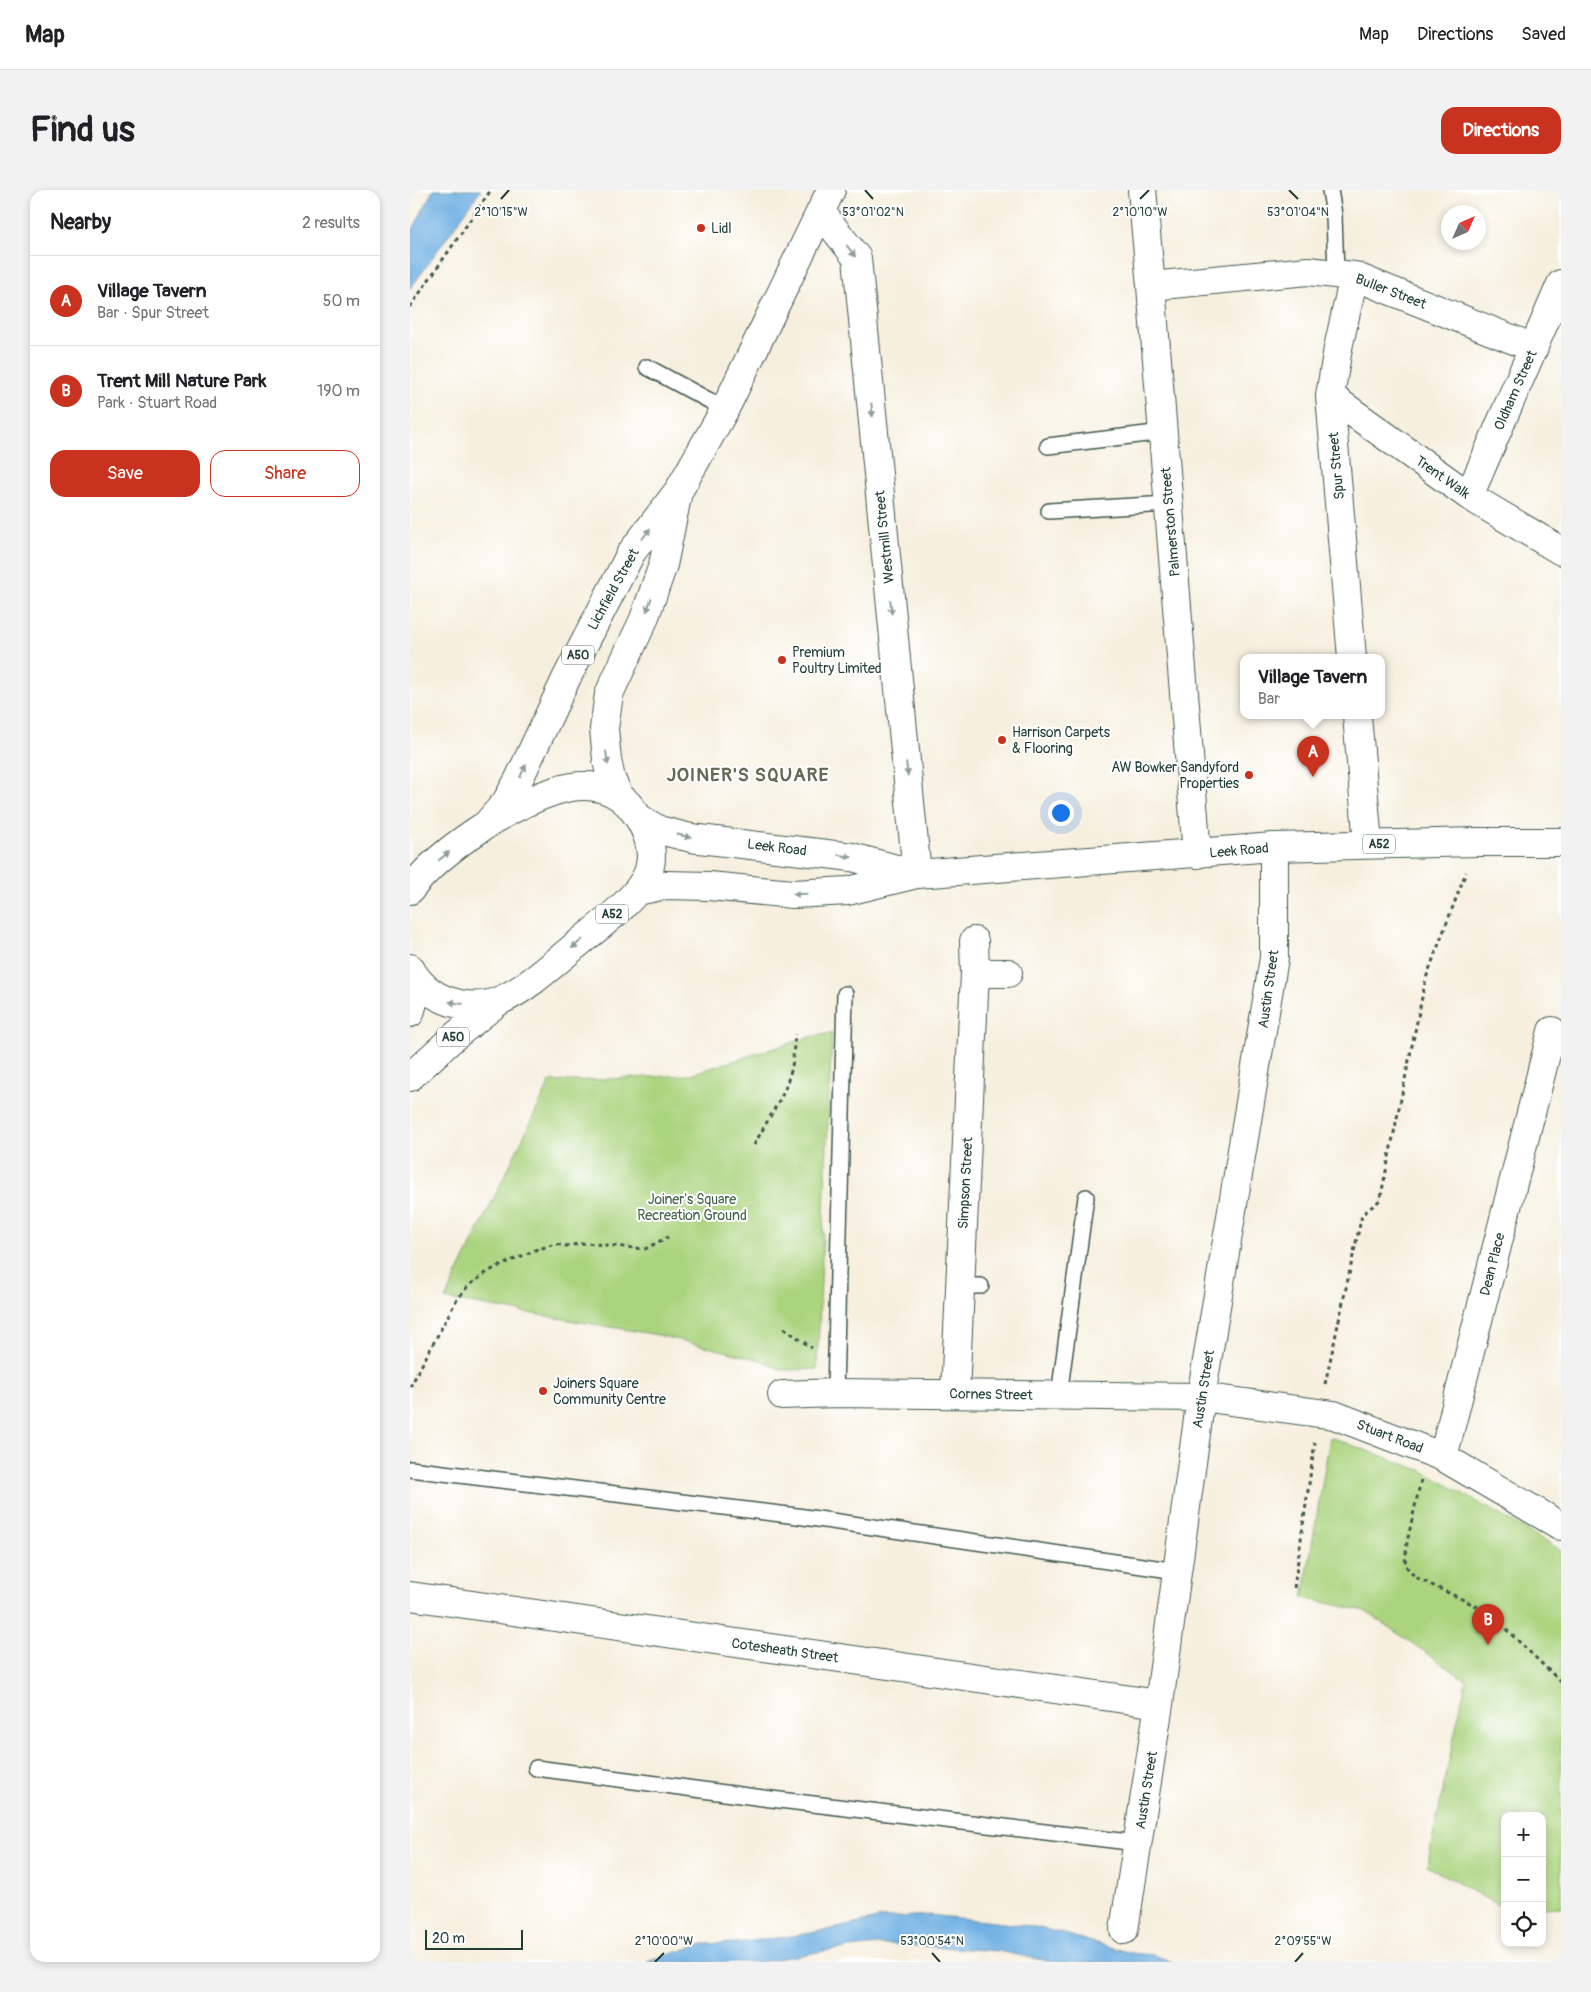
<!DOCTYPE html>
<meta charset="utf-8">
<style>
:root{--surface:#fff;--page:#f2f2f2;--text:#202124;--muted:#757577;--line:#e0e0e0;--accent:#c8321e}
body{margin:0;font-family:Pangolin,sans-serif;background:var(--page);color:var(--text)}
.controls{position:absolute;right:15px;bottom:15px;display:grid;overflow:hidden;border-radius:10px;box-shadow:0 2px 8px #0003}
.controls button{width:45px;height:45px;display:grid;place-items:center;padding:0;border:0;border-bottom:1px solid var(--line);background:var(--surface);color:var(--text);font:25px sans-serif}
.compass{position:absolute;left:1031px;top:15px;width:45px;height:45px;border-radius:50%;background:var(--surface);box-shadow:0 2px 8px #0003;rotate:45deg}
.scale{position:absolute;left:15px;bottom:12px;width:98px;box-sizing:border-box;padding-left:5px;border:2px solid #1f3d34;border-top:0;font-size:14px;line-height:18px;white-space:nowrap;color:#1f3d34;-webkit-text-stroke:4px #fff;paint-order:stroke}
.you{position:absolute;left:650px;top:622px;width:18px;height:18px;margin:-12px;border:4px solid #fff;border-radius:50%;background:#1a73e8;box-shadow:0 0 0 8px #1a73e833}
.badge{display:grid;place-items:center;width:32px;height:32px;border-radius:50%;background:var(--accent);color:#fff;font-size:16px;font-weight:700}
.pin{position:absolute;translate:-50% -41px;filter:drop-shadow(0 1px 2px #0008)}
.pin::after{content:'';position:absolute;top:26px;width:18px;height:15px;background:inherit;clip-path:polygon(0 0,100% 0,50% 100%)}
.popup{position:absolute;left:830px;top:464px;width:145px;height:65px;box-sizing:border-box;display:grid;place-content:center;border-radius:10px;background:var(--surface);filter:drop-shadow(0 1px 4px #0005);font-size:16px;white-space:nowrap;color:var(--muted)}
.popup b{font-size:19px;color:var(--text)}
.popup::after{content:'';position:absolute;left:50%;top:100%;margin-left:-10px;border:10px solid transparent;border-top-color:var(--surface)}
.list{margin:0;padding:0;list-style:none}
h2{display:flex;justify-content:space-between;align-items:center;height:65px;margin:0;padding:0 20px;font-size:21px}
h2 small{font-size:16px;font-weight:400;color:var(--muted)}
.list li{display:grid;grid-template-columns:32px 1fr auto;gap:15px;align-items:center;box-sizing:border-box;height:90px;padding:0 20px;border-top:1px solid var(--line)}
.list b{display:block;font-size:19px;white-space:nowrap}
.list p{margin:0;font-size:16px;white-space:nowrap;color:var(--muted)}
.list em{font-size:16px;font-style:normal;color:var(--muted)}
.actions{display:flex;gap:10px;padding:15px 20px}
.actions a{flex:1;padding:11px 0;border:1px solid var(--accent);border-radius:15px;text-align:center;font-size:18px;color:var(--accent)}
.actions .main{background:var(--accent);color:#fff}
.icon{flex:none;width:28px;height:28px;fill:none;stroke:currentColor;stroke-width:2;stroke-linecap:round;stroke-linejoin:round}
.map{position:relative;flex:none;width:1151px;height:1772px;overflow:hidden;border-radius:15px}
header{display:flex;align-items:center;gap:30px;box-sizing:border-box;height:70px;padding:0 25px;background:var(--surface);border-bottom:1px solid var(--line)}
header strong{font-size:24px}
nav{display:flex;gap:28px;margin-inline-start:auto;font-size:18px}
.intro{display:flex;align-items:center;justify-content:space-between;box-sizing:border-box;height:120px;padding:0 30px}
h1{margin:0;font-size:35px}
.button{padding:12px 22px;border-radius:15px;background:var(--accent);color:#fff;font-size:18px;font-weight:700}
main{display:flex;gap:30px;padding:0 30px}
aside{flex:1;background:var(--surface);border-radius:15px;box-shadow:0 2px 8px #0003}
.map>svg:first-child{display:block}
.green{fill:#abd47f;stroke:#65885a}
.water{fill:#6fb0e3;stroke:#47768c}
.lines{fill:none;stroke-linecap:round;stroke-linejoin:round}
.lane-casing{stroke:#3f584e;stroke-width:18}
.street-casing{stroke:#3f584e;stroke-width:30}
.primary-casing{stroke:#3f584e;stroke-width:30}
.highway-casing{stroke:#3f584e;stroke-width:30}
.path{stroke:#3f584e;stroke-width:3;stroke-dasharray:4 4;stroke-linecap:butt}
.lane{stroke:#fff;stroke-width:15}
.street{stroke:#fff;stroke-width:28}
.primary{stroke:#fff;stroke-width:28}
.highway{stroke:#fff;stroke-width:28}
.oneway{fill:#8f9e9a}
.ticks{fill:none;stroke:#1f3d34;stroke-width:2}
.poi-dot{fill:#c8321e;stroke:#fff;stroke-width:2}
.labels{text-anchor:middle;stroke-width:4;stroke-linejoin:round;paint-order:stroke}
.shield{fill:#fff;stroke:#627771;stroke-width:1}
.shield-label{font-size:12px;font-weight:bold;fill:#1f3d34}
.poi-label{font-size:14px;fill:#1f3d34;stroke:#fff;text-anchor:start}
.street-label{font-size:14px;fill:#1f3d34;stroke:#fff}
.park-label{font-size:14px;fill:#426347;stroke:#fff}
.district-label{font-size:19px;font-weight:bold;letter-spacing:1px;fill:#656955;stroke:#fff}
.ticks-label{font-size:12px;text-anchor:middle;fill:#1f3d34;stroke:#fff;stroke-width:4;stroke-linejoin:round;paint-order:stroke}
</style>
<header>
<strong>Map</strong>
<nav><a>Map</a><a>Directions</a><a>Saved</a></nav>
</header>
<div class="intro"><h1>Find us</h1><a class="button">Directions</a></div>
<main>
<aside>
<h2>Nearby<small>2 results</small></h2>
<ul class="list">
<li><span class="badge">A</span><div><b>Village Tavern</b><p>Bar · Spur Street</p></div><em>50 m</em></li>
<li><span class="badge">B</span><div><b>Trent Mill Nature Park</b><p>Park · Stuart Road</p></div><em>190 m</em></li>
</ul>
<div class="actions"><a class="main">Save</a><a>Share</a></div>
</aside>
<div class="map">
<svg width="1151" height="1772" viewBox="0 0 1151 1772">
<rect width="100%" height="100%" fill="#fff"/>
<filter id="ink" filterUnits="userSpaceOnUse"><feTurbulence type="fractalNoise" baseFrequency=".02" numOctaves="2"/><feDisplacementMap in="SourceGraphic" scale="10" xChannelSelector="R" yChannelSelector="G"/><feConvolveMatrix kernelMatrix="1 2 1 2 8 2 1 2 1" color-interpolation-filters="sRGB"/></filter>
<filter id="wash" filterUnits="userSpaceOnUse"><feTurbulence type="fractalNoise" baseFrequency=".0096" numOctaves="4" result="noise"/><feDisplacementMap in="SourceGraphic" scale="20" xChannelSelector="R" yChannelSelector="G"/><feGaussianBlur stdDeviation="1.12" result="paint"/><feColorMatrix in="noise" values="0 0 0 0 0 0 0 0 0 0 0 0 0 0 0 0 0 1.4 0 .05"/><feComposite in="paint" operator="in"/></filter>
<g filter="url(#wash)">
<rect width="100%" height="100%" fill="#f7efde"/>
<path class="green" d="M 422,843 L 407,1179 L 372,1180 L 351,1170 L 248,1145 L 35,1109 L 140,892 L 278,885 L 400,847 Z
M 920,1247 L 1013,1281 L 1151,1360 L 1151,1717 L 1132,1718 L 1132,1626 L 1095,1626 L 1095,1719 L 1017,1676 L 1056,1490 L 955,1421 L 893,1408 Z"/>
<path class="water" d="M 23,0 L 71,0 L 0,99 L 0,45 Z
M 520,1725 L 621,1736 L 651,1743 L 721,1763 L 744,1765 L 763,1772 L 642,1772 L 588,1761 L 479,1754 L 420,1760 L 351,1772 L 237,1772 L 292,1754 L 326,1753 L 375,1747 L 418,1740 L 472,1728 Z"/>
</g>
<g filter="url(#ink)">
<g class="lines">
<g class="lane-casing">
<path id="lane" d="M 920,0 L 924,25 L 926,84
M 237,177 L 315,219
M 638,256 L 753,242
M 639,321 L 758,314
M 550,1096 L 571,1096
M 425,1203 L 435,804
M 649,1205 L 676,1007
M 0,1279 L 387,1326 L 767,1381
M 126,1578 L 353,1608 L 727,1653"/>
</g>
<g class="street-casing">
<path id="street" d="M 732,0 L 741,96 L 787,664
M 411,22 L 447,68 L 507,684
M 741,96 L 898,81 L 944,86 L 1124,158
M 920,206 L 1059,306 L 1151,361
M 1059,306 L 1151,94
M 942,468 L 920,206 L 928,158 L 944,86
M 947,526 L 958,654
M 565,783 L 598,783
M 545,1203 L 565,783 L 564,751
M 372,1205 L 425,1203 L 791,1207 L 924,1225 L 1033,1267 L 1151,1336
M 1033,1267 L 1142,841
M 0,1406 L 749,1514
M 714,1740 L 749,1514 L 791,1207 L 864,768 L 864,657"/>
</g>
<g class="primary-casing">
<path id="primary" d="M 0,823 L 9,792
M 0,887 L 45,846 L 89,811"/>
</g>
<g class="highway-casing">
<path id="highway" d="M 209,606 L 201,589 L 197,570 L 194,539 L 199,504 L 234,429 L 253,375 L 267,307
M 229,628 L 249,640 L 281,648 L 442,667 L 505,684
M 76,635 L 96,612 L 108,591 L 157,487 L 221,363 L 269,300 L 315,219 L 421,0
M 0,700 C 29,661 98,616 145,601 C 171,593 197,593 218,614 C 234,632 247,658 238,683 C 227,709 192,734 170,752 C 145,772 120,797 91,810 C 57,824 17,810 0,778
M 227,701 L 256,695 L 299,696 L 383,704 L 438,701 L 507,684 L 864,657 L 1068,652 L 1151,652"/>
</g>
<path class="path" d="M 0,117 L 81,0
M 344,955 L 374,902 L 382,878 L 385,844
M 374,1138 L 402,1158
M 915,1194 L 952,1025 L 970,1010 L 1016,788 L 1056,682
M 0,1197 L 46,1111 L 58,1096 L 79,1081 L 125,1060 L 146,1054 L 156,1056 L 175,1053 L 235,1059 L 258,1047
M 1011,1290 L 997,1352 L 995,1375 L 1005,1387 L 1077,1421 L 1151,1492
M 884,1398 L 905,1252"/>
<use href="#lane" class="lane"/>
<use href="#street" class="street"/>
<use href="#primary" class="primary"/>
<use href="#highway" class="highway"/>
</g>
<defs><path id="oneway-solid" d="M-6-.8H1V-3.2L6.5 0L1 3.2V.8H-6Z" transform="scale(1.25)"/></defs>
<g class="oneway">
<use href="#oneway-solid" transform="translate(441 61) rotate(52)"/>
<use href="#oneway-solid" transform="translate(462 220) rotate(84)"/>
<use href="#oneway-solid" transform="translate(236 344) rotate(-53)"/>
<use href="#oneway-solid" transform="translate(239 415) rotate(110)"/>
<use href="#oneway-solid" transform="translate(481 417) rotate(84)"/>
<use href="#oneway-solid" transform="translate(197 568) rotate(82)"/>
<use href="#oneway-solid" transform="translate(497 579) rotate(84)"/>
<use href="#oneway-solid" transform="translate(113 581) rotate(-65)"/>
<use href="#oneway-solid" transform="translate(274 646) rotate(14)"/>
<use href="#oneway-solid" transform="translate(34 666) rotate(-39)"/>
<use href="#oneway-solid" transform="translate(435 666) rotate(9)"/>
<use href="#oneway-solid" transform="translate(390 704) rotate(178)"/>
<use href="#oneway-solid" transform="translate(167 754) rotate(141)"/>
<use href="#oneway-solid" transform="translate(46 813) rotate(-172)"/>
</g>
</g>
<path class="ticks" d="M 455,0 L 463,9M 879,0 L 888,9M 91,9 L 99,0M 730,9 L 739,0M 522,1763 L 530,1772M 245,1772 L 254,1763M 885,1772 L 893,1763"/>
<g class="poi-dot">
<circle cx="291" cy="38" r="5"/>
<circle cx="372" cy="470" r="5"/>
<circle cx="592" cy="550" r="5"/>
<circle cx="839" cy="585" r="5"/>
<circle cx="133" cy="1201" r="5"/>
</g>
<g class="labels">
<g class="shield">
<rect x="152" y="455.5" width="32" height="19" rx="4"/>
<rect x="953" y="644.5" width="32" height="19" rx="4"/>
<rect x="186" y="714.5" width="32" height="19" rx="4"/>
<rect x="27" y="837.5" width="32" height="19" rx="4"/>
</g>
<g class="shield-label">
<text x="168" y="469">A50</text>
<text x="969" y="658">A52</text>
<text x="202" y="728">A52</text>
<text x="43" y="851">A50</text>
</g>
<g class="poi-label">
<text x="301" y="43">Lidl</text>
<text x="382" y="467">Premium<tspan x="382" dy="16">Poultry Limited</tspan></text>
<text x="602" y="547">Harrison Carpets<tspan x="602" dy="16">&amp; Flooring</tspan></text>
<text x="829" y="582" text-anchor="end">AW Bowker Sandyford<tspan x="829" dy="16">Properties</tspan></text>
<text x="143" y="1198">Joiners Square<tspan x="143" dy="16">Community Centre</tspan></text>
</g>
<g class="street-label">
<text transform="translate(981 101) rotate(21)" y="5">Buller Street</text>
<text transform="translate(1105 200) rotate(-66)" y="5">Oldham Street</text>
<text transform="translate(926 276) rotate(-95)" y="5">Spur Street</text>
<text transform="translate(1033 287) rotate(35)" y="5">Trent Walk</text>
<text transform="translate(760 332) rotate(-95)" y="5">Palmerston Street</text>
<text transform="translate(474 347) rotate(-96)" y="5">Westmill Street</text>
<text transform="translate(203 399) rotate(-61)" y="5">Lichfield Street</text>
<text transform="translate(367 657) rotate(7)" y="5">Leek Road</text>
<text transform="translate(829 660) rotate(-5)" y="5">Leek Road</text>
<text transform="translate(858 799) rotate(-82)" y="5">Austin Street</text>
<text transform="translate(555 993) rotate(-87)" y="5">Simpson Street</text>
<text transform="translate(1082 1074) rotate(-76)" y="5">Dean Place</text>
<text transform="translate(793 1199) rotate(-81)" y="5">Austin Street</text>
<text transform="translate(581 1204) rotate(1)" y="5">Cornes Street</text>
<text transform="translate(980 1246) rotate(21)" y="5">Stuart Road</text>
<text transform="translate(375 1460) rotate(8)" y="5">Cotesheath Street</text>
<text transform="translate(736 1600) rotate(-81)" y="5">Austin Street</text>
</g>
<g class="park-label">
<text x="282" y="1014">Joiner's Square<tspan x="282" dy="16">Recreation Ground</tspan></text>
</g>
<g class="district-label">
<text x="338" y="591">JOINER'S SQUARE</text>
</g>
</g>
<g class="ticks-label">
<text x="91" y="26">2°10'15"W</text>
<text x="463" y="26">53°01'02"N</text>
<text x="730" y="26">2°10'10"W</text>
<text x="888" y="26">53°01'04"N</text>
<text x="254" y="1755">2°10'00"W</text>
<text x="522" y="1755">53°00'54"N</text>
<text x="893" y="1755">2°09'55"W</text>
</g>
</svg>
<div class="controls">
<button>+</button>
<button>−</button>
<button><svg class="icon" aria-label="locate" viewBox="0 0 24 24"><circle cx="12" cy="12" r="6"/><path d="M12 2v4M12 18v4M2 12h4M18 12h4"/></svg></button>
</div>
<svg class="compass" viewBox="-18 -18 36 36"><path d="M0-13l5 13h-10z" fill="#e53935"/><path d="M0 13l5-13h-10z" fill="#757577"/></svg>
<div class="scale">20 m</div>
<div class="you"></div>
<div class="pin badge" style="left:903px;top:587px">A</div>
<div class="popup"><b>Village Tavern</b>Bar</div>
<div class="pin badge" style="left:1078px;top:1455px">B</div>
</div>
</main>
